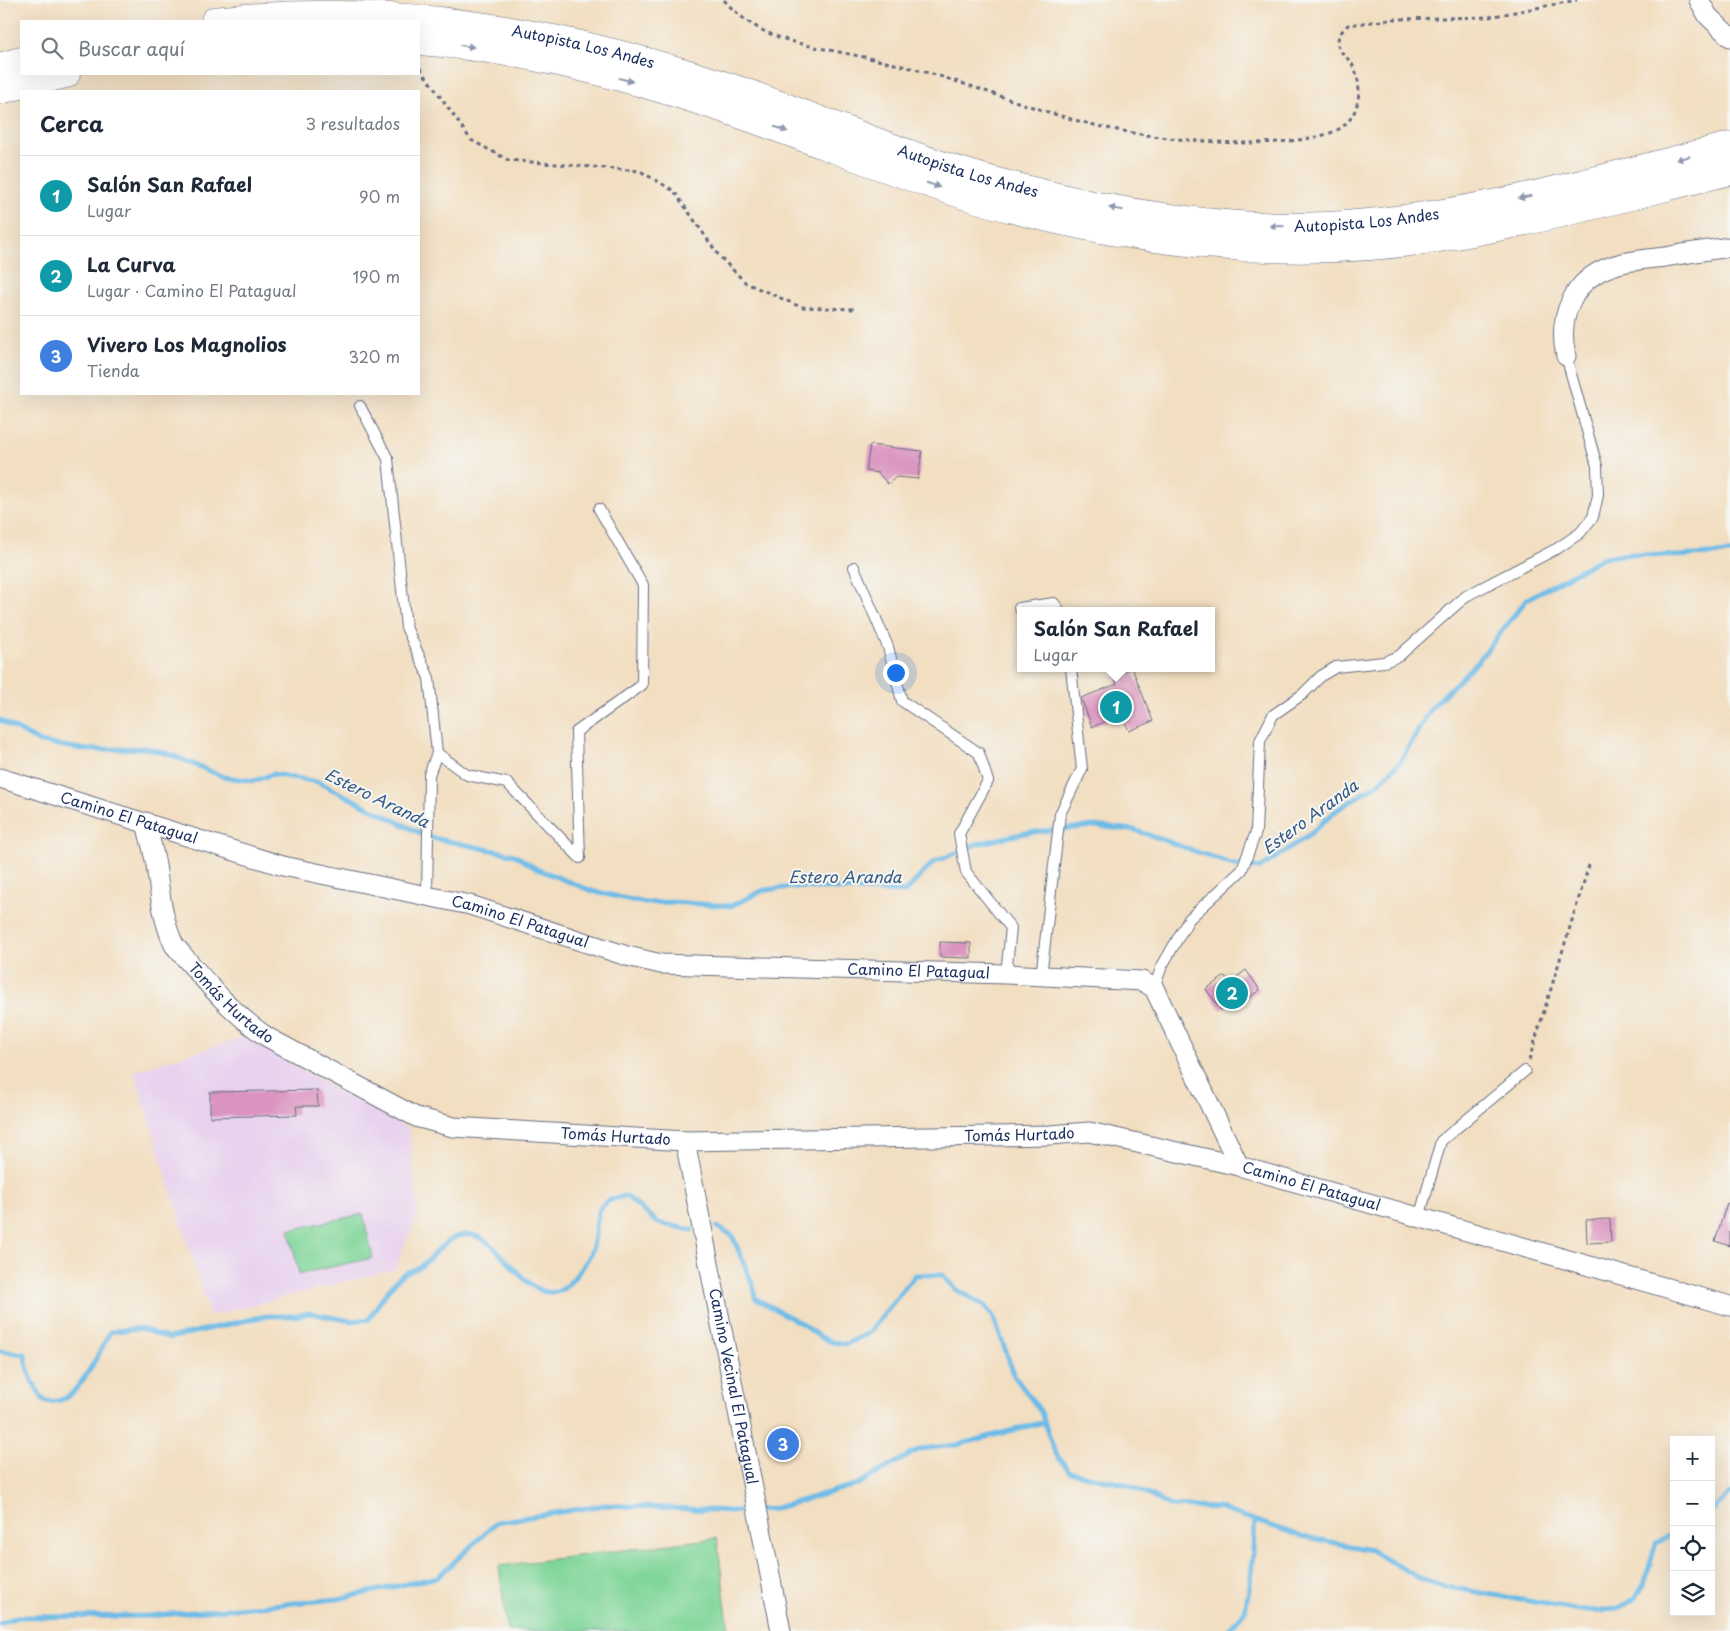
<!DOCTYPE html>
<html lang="es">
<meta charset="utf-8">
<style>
:root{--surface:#fff;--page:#f2f2f3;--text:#1f2937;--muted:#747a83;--line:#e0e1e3;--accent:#0f766e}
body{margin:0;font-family:"Playpen Sans",sans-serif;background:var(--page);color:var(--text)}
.controls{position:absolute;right:15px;bottom:15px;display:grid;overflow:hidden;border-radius:0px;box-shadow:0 5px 20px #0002}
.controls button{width:45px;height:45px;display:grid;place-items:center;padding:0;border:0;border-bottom:1px solid var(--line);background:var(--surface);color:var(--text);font:25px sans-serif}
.you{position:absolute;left:895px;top:672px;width:18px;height:18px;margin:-12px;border:4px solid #fff;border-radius:50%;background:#1a73e8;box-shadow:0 0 0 8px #1a73e833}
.badge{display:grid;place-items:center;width:32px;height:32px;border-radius:50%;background:var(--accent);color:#fff;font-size:16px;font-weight:700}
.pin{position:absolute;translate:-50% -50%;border:2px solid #fff;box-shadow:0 1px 5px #0006}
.popup{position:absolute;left:1017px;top:607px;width:198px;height:65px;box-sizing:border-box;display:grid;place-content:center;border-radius:0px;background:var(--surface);filter:drop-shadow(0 1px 4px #0005);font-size:16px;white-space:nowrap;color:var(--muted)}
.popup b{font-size:19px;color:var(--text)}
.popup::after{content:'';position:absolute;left:50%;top:100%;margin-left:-10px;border:10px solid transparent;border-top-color:var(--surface)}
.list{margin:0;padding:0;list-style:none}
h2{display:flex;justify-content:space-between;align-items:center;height:65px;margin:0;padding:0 20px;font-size:21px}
h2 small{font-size:16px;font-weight:400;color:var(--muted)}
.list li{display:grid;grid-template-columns:32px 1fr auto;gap:15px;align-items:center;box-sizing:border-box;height:80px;padding:0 20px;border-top:1px solid var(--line)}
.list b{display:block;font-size:19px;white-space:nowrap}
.list p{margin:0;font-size:16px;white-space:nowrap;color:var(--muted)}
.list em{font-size:16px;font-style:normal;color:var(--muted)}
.icon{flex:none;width:28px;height:28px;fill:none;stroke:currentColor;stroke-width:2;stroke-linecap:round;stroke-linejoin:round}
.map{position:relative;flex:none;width:1730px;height:1631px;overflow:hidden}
.search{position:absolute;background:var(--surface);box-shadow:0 5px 20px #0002;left:20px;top:20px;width:400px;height:55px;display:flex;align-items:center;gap:12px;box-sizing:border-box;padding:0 18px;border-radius:0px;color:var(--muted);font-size:19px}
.panel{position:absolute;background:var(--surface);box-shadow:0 5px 20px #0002;left:20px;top:90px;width:400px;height:305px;border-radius:0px}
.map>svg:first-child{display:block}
.built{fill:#e8d2ee}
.green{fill:#80d69a;stroke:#4e827c}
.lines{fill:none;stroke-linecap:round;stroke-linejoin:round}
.stream{stroke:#6dbbe7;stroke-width:5}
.building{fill:#db94c0}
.lane-casing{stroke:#666c80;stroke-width:12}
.street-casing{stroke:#666c80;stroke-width:21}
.highway-casing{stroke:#666c80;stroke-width:29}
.path{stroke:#666c80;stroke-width:3;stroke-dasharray:4 4;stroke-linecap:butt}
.lane{stroke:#fff;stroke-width:10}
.street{stroke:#fff;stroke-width:19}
.highway{stroke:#fff;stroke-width:28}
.oneway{fill:#8d97ae}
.labels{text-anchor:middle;stroke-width:4;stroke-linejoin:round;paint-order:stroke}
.street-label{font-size:15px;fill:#1b2f5e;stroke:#f6f6f2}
.water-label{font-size:16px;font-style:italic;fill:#345987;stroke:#f6f6f2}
</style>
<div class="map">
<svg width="1730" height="1631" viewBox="0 0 1730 1631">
<rect width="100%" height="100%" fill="#f6f6f2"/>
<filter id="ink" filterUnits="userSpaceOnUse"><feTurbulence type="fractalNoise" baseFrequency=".02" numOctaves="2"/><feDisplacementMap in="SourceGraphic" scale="10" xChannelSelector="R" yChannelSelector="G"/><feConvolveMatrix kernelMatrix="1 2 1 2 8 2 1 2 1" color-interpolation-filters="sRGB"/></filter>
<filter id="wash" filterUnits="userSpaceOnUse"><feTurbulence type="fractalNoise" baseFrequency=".0096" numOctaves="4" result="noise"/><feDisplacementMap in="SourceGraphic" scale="20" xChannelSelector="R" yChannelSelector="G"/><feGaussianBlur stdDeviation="1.12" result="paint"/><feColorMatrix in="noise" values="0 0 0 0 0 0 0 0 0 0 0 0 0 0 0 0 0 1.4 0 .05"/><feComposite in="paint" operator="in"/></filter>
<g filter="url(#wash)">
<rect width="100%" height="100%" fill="#f2dec0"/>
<path class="built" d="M 244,1037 L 409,1129 L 418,1213 L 395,1269 L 210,1316 L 134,1071 Z"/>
<path class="green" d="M 363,1214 L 373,1258 L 299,1274 L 289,1230 Z
M 717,1538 L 729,1631 L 507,1631 L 499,1566 Z"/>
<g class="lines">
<path class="stream" d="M 0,720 L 40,742 L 87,750 L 146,748 L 169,754 L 224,777 L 254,781 L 273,774 L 318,782 L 428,837 L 515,855 L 537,869 L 592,891 L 645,903 L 670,902 L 731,906 L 764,890 L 795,887 L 905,892 L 934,862 L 977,844 L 1025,833 L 1094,826 L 1135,830 L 1234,865 L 1260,868 L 1305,838 L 1337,810 L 1379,783 L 1400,762 L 1431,708 L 1479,660 L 1527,599 L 1604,557 L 1631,554 L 1676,556 L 1730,553
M 717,1227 L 732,1235 L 754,1288 L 755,1298 L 804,1325 L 817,1335 L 832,1342 L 846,1344 L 869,1333 L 915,1275 L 942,1275 L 955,1289 L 983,1305 L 993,1316 L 1015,1377 L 1041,1412 L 1055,1453 L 1070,1472 L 1129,1485 L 1171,1506 L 1218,1508 L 1301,1536 L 1371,1550 L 1419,1578 L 1447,1587 L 1586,1611 L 1618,1609 L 1636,1597 L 1644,1585 L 1656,1543 L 1674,1534
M 0,1351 L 25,1354 C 27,1375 33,1383 44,1401 C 52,1402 60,1402 67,1397 C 83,1386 101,1350 110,1332 L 139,1328 L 169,1338 L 265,1316 L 294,1316 L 310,1313 L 351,1321 L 369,1319 C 378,1304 388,1288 401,1276 C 407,1271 415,1270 421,1266 C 433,1257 441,1243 456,1237 C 496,1220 518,1299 556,1292 C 563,1291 569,1284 574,1278 C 581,1269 590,1258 593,1246 C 600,1219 590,1201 626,1196 L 658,1223 L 692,1230
M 1711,1512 L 1730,1494
M 0,1624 L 17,1617 L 149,1616 L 338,1599 L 438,1577 L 497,1522 L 605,1505 L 732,1511 L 773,1509 L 858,1484 L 920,1449 L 957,1445 L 1044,1422
M 1228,1631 L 1245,1611 L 1251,1578 L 1255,1522"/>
</g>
<g id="blocks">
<path class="building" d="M 870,445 L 922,451 L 918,479 L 896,477 L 888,484 L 878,473 L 866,471 Z
M 1132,668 L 1153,721 L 1129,731 L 1122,715 L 1092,727 L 1081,698 L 1117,684 L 1114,675 Z
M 940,942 L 971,943 L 971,958 L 940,957 Z
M 1246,970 L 1260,990 L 1244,1001 L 1240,997 L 1221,1010 L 1206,989 L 1225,976 L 1230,982 Z
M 317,1090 L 318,1106 L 296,1106 L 297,1115 L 210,1117 L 210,1092 Z
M 1727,1203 L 1730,1204 L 1730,1246 L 1715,1241 Z
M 1610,1219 L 1611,1242 L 1587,1243 L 1586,1220 Z"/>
</g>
</g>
<g filter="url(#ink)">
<use href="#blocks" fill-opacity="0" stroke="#666c80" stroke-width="1"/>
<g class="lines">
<g class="lane-casing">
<path id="lane" d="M 360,406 L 388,459 L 406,627 L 429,678 L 437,753 L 429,775 L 427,895
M 854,567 L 888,647 L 902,701 L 979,753 L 988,781 L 959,834 L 966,872 L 1011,928 L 1006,974
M 1019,608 L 1054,603 L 1060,611
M 437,753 L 467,775 L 507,783 L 580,858 L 576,732 L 642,685 L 643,585 L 599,509
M 1041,977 L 1060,814 L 1082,769 L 1071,668
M 1154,988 L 1162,966 L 1189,919 L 1242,870 L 1256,832 L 1260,741 L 1273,715 L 1303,694 L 1321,676 L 1336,667 L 1384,662 L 1399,656 L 1466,596 L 1558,548 L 1580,533 L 1593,517 L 1598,495 L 1597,466 L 1566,356
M 1419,1218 L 1441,1141 L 1525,1071"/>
</g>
<g class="street-casing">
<g id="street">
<path d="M 1699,0 L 1708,16 L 1730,37"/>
<path d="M 1566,356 C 1557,317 1573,279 1612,266 C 1628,260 1648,259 1665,257 C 1687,253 1708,250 1730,247"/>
<path id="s1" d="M 0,778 L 283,866 L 470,905 L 627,956 L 661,964 L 1006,974 L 1142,981 L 1154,988 L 1239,1166 L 1730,1306"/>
<path id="s2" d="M 146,822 C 149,836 153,850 156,865 C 160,893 162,919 174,945 C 203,978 230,1012 267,1037 L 416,1117 L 453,1127 L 685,1141 L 1050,1135 L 1089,1132 L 1239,1166"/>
<path id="s3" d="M 685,1141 L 781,1631"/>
</g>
</g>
<g class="highway-casing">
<g id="highway">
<path id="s4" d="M 215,21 C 399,0 571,33 744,92 C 815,117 884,147 956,170 C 1001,184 1047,195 1092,205 C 1178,222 1269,232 1356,224 C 1483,214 1607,177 1730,146"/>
<path d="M 419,41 C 540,50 660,85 773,126 C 841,151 908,178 977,199 C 1123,242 1282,262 1433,239 C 1533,223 1632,195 1730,171"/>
<path d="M 0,67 L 21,61"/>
<path d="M 0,90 L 66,74"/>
</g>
</g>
<path class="path" d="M 724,0 C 758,39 797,43 844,53 C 870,58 896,64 922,71 C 972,85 1019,104 1068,118 C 1126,135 1187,142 1247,143 C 1271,143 1316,141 1337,130 C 1360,119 1364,86 1353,66 C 1350,59 1342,55 1339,48 C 1335,39 1342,30 1348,25 L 1396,19 L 1489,17 L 1577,0
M 420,68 L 471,140 L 508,160 L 640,171 L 674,191 L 719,256 L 746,283 L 801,307 L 854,309
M 1529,1060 L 1590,862"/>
<use href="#lane" class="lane"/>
<use href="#street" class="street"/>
<use href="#highway" class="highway"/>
</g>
<defs><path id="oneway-solid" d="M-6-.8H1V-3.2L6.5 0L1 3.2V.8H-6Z" transform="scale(1.25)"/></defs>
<g class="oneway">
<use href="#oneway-solid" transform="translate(467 46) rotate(8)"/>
<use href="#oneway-solid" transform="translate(626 80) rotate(15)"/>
<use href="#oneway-solid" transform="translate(781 129) rotate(21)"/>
<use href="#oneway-solid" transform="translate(1683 158) rotate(166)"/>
<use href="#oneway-solid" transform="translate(933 185) rotate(19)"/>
<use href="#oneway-solid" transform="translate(1525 197) rotate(168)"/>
<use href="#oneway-solid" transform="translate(1116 209) rotate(-170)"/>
<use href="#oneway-solid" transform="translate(1277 226) rotate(-178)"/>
</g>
</g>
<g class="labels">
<g class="street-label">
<text dy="5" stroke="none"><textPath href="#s4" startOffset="371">Autopista Los Andes</textPath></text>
<text dy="5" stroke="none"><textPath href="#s4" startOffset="776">Autopista Los Andes</textPath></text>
<text dy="5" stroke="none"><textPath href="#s4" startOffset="1181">Autopista Los Andes</textPath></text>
<text dy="5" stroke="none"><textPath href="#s1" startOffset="135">Camino El Patagual</textPath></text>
<text dy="5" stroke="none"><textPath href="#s1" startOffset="540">Camino El Patagual</textPath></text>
<text dy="5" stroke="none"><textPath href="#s1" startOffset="945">Camino El Patagual</textPath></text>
<text dy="5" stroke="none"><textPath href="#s2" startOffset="208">Tomás Hurtado</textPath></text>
<text dy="5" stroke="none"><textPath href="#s2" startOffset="1032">Tomás Hurtado</textPath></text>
<text dy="5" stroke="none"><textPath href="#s2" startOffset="628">Tomás Hurtado</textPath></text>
<text dy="5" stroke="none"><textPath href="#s1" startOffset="1455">Camino El Patagual</textPath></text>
<text dy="5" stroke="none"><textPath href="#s3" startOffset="250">Camino Vecinal El Patagual</textPath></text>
</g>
<g class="water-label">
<text transform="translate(377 798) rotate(26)" y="6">Estero Aranda</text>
<text transform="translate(1310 817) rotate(-36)" y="6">Estero Aranda</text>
<text x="845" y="883">Estero Aranda</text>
</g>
</g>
</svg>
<div class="controls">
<button>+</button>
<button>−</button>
<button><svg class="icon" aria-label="locate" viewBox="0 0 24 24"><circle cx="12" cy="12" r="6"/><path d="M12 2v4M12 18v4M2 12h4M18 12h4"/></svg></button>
<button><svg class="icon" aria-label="layers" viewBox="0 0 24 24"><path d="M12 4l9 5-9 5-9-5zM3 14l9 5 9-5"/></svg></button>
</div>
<div class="you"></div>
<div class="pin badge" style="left:1116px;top:707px;background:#0f9aa8">1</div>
<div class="popup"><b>Salón San Rafael</b>Lugar</div>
<div class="pin badge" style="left:1232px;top:993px;background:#0f9aa8">2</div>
<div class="pin badge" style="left:783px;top:1444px;background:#3f7fe0">3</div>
<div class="search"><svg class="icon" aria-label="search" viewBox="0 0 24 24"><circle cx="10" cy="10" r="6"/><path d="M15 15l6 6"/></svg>Buscar aquí</div>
<section class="panel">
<h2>Cerca<small>3 resultados</small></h2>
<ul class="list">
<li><span class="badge" style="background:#0f9aa8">1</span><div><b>Salón San Rafael</b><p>Lugar</p></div><em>90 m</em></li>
<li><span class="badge" style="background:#0f9aa8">2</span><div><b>La Curva</b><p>Lugar · Camino El Patagual</p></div><em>190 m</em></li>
<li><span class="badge" style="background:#3f7fe0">3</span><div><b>Vivero Los Magnolios</b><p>Tienda</p></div><em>320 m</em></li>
</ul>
</section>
</div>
